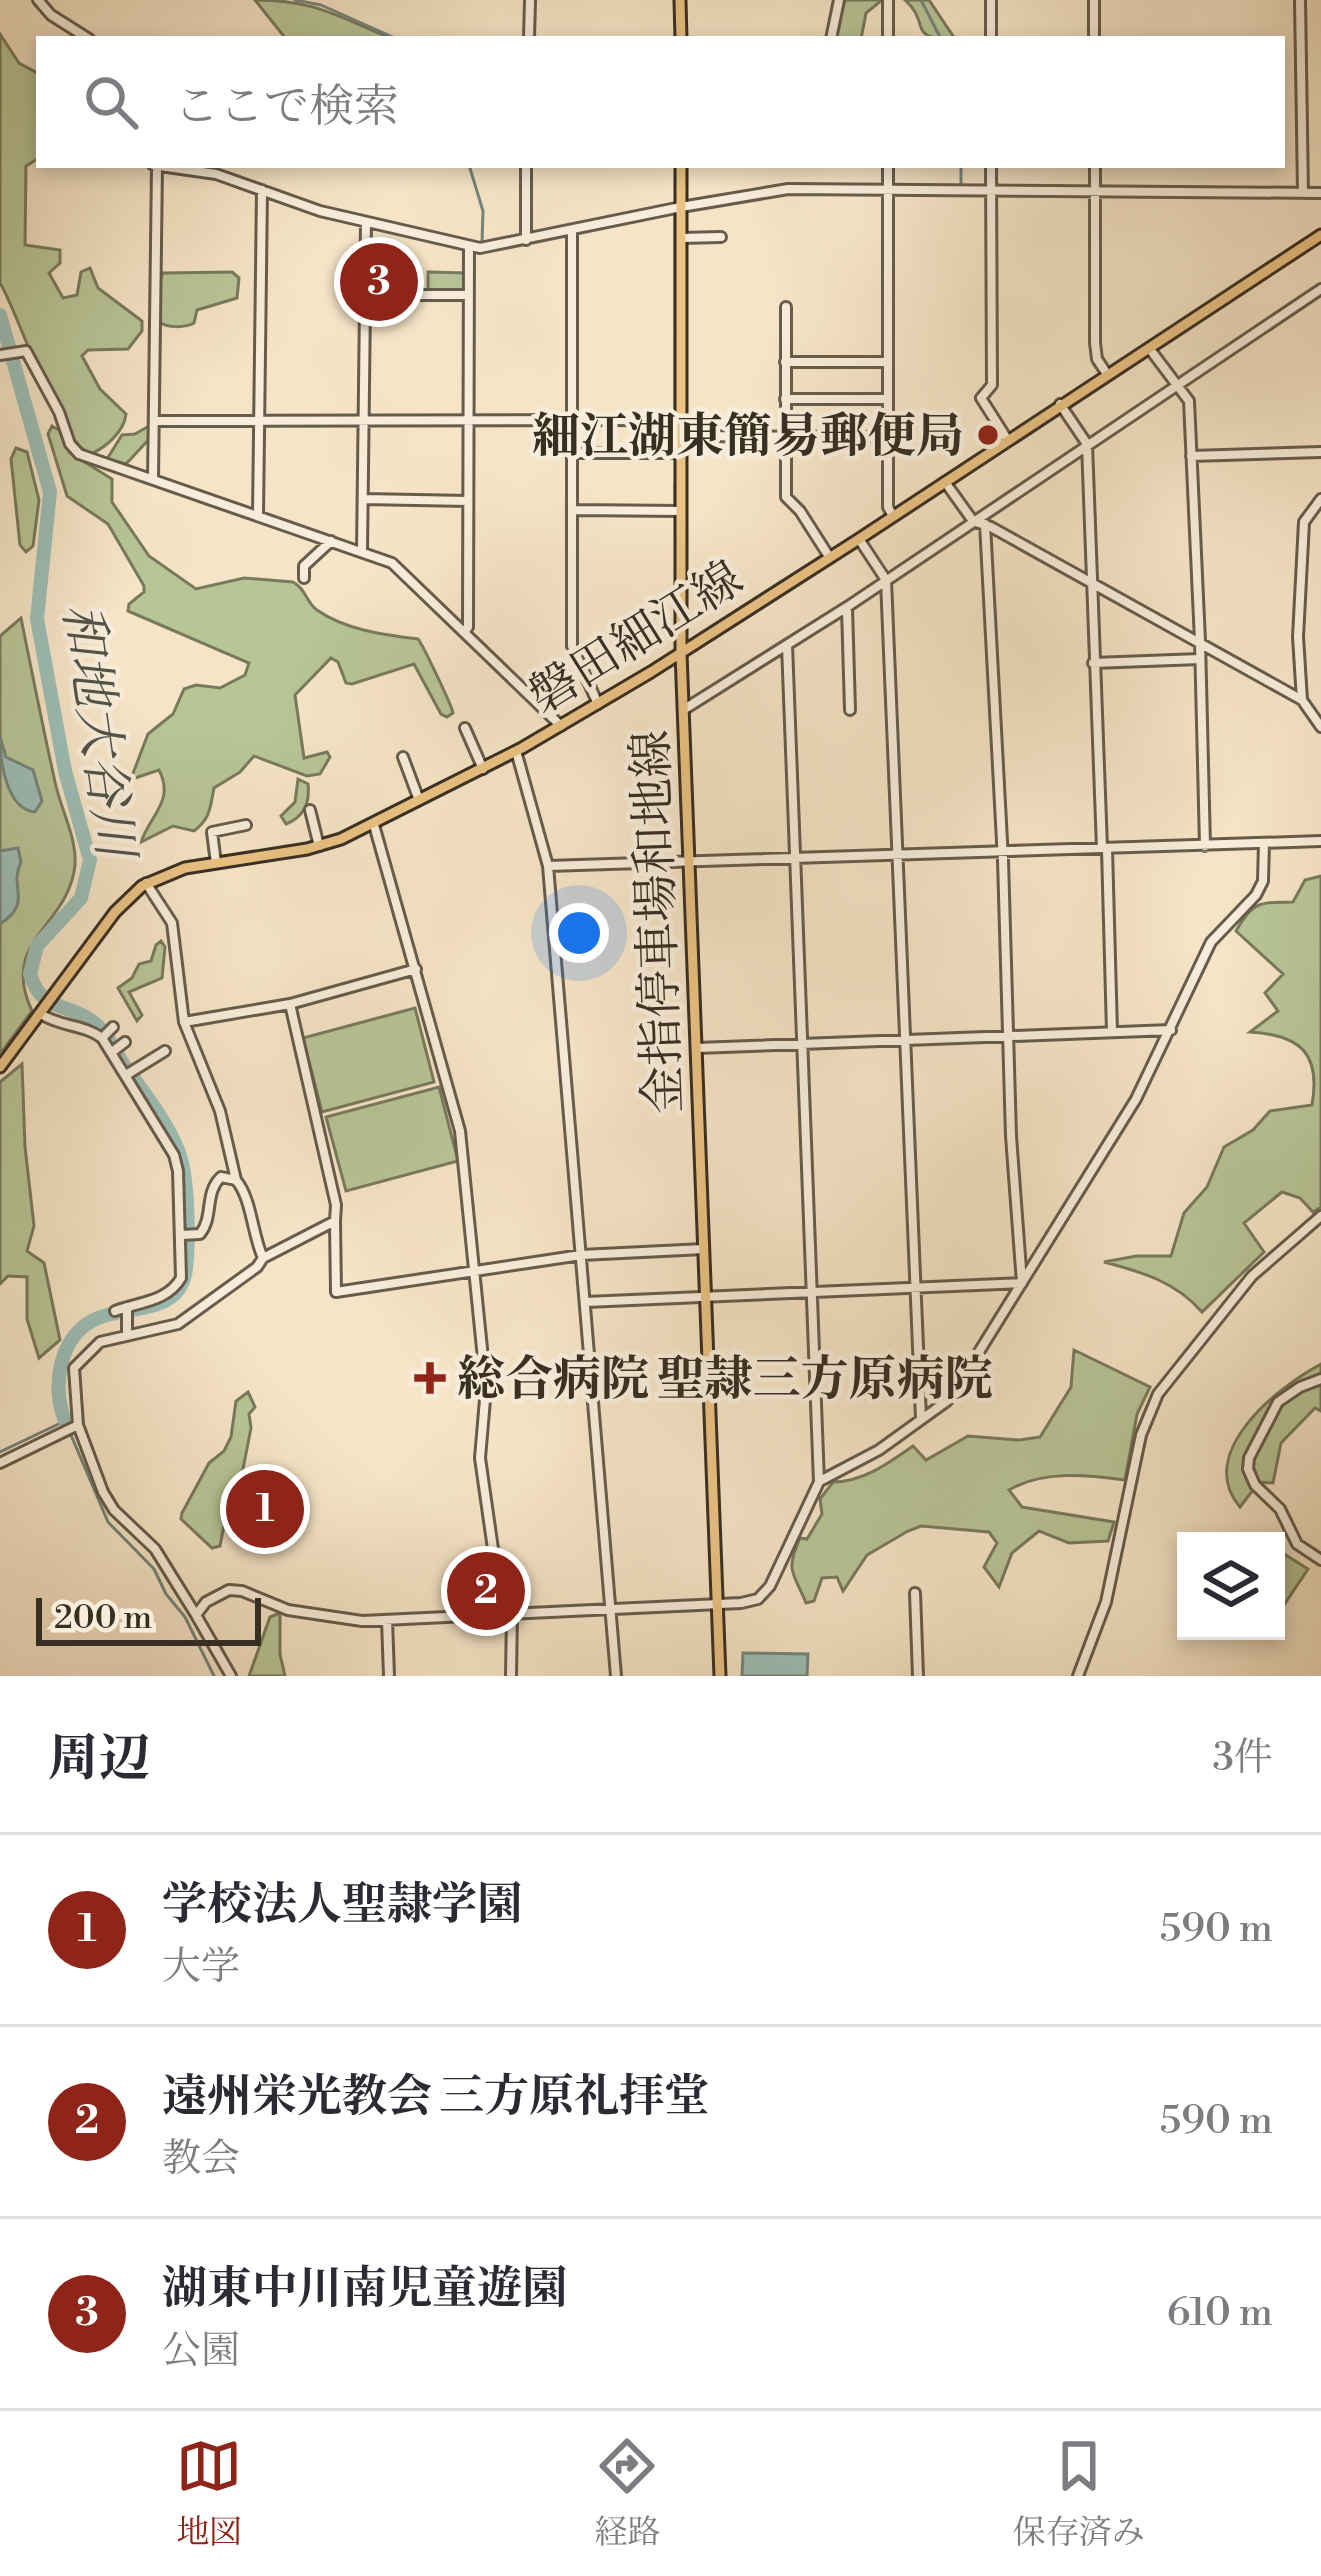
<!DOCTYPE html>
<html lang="ja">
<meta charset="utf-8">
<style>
:root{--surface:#fff;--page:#f2f2f3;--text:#2b2b33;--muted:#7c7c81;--line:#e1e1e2;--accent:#8f2418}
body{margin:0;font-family:"Libre Bodoni","Noto Serif JP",serif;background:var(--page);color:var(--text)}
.controls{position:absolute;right:36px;bottom:36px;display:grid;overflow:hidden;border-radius:0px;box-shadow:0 6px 18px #0003}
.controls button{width:108px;height:108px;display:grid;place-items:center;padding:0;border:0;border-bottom:3px solid var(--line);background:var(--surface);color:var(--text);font:60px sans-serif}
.scale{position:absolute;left:36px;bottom:30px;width:225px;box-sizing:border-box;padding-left:12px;border:6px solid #382f23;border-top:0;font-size:33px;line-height:42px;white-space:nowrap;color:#382f23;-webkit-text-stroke:9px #f8edda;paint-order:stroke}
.you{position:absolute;left:579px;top:933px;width:42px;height:42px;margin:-30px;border:9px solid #fff;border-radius:50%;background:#1a73e8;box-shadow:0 0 0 18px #1a73e833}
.badge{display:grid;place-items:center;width:78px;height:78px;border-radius:50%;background:var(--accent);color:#fff;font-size:39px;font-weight:700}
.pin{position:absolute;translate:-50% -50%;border:6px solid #fff;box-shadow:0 3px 12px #0006}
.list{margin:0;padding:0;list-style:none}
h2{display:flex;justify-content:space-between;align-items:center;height:156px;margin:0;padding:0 48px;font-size:51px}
h2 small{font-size:39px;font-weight:400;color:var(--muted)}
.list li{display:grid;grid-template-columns:78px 1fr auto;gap:36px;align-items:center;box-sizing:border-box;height:192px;padding:0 48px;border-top:3px solid var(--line)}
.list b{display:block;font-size:45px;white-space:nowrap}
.list p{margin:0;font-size:39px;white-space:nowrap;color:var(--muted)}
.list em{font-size:39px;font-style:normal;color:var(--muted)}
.icon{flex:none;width:66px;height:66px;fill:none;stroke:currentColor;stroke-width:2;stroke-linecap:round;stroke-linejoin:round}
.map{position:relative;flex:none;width:1321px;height:1676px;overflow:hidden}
.search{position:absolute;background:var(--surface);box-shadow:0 6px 18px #0003;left:36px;right:36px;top:36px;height:132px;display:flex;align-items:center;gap:30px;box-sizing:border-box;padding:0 42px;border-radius:0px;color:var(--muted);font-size:45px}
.sheet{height:732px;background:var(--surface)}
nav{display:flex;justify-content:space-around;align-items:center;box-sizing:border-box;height:168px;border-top:3px solid var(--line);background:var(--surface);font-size:33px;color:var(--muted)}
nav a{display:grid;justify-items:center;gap:6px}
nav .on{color:var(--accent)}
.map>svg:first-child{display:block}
.green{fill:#b8c597;stroke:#787a5d;stroke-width:3}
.water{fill:#9cbeb7;stroke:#74857c;stroke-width:3}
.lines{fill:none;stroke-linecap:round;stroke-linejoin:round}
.stream{stroke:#74857c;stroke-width:3}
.river{stroke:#9cbeb7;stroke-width:14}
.minor-casing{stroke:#675c4c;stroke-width:14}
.major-casing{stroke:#382f23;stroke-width:15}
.minor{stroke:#f8edda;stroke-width:8}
.major{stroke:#eac283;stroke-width:9}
.poi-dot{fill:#8f2418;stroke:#f8edda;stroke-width:4.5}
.labels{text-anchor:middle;stroke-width:9;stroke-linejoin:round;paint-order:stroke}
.poi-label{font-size:48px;font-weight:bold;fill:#382f23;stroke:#f8edda;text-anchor:end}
.street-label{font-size:48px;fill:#382f23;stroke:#f8edda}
.water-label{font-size:51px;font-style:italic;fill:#515348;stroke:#f8edda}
</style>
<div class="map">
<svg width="1321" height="1676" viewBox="0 0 1321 1676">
<rect width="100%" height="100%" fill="#f5e4c6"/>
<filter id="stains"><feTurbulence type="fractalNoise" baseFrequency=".00167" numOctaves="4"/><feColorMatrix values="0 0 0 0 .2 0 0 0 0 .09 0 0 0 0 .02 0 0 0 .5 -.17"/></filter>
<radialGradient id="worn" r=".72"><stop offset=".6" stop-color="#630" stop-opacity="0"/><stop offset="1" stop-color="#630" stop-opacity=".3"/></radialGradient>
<path class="green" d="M 255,0 C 318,0 339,18 394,39 L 286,39 Z
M 845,0 L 882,0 L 866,13 L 861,39 L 833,39 Z
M 905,0 L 929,0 L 955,39 C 905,39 932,24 905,0 Z
M 0,34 L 19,63 L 39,74 L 39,158 L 26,166 L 25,245 L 60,250 L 60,263 L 49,273 L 63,298 L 77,295 L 81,272 L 90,268 L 98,288 L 142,321 L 142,331 L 128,349 L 88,350 L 82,356 L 100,389 L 126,414 C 124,432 106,447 91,454 C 59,444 20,316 0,283 Z
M 232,272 L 239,278 L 237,298 L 197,310 L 194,323 C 185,328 167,328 159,322 L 159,281 L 163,273 Z
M 428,272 L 466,273 L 466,291 L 428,293 Z
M 52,426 L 59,430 L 70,453 L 112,479 L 112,502 L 149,556 L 196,589 L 244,578 L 293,582 C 306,589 306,602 317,610 C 345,630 385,635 418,639 C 422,643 452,706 453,713 L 447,717 L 441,714 L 414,664 L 352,684 L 346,683 L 338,662 L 331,658 L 295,695 L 304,758 L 327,752 L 330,757 L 320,774 L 307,776 L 254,756 L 240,772 L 214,788 C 210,807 211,818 194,831 L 173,826 L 141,842 C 150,815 175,801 159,770 L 135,778 L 132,776 L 148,734 L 173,714 L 184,689 L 196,685 L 220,688 L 245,675 L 249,663 L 128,611 L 129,604 L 144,592 L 144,586 L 108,524 L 67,496 L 48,434 Z
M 149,426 L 151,437 L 126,464 L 107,459 L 122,435 L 135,434 Z
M 16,448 L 27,452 L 39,500 L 33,546 L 26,552 L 20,545 L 11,459 Z
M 21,618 C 32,673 43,728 55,782 C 61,811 80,843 74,872 C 63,929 0,942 32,1011 L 0,1054 L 0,636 Z
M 298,779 L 308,784 C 310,802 304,817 286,824 L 281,816 L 295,802 Z
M 1321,876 L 1321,1207 L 1313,1212 L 1300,1198 L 1282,1192 L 1244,1223 L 1264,1252 L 1202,1312 C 1176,1282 1142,1272 1104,1262 L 1136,1256 L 1171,1256 L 1184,1213 L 1207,1187 L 1224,1147 L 1253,1130 L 1270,1111 L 1312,1105 C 1321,1054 1301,1035 1250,1032 L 1278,1011 L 1265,993 L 1283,974 L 1236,931 C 1254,899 1261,903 1293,902 L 1305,880 Z
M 161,941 L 165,947 L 162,978 L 129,992 L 142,1015 L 137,1021 L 118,988 L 132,978 L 139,964 L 151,961 L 156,945 Z
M 415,1008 L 434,1082 L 322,1112 L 303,1038 Z
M 22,1064 L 25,1147 L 34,1226 L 27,1251 L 44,1263 L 60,1340 L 39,1358 L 27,1319 L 27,1277 L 8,1276 L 0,1284 L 0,1082 Z
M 439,1087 L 458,1161 L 346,1191 L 326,1117 Z
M 1074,1350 L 1150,1387 L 1137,1414 L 1125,1480 C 1087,1475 1042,1470 1009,1490 L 1022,1507 L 1114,1522 L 1108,1541 L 1069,1543 L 1039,1531 L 1012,1553 L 999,1587 L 984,1567 L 997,1543 L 989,1532 L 921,1526 L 908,1531 L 867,1555 L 843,1591 L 837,1577 L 822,1578 L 814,1601 L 806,1603 C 793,1571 785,1572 800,1538 L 807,1539 L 822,1514 L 820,1499 L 833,1482 C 863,1482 889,1463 913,1446 L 926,1460 L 968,1436 L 1019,1440 L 1040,1437 L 1071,1387 Z
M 1321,1364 L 1321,1411 L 1315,1408 L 1281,1443 L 1273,1483 L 1259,1482 L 1240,1507 C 1194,1453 1278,1387 1321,1364 Z
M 248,1392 L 255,1407 L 249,1414 L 251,1428 L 241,1479 L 231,1490 L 220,1546 L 212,1548 L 181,1519 L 182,1513 L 209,1463 L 224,1451 L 231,1437 L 236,1401 Z
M 1276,1549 L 1308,1569 L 1284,1605 L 1276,1600 Z
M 280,1613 L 280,1654 L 285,1676 L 249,1676 L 270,1617 Z"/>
<path class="water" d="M 0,737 L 6,757 L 33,770 L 42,801 L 35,812 C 6,809 0,761 0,737 Z
M 18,848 L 21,862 C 8,888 34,902 0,924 L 0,851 Z
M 743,1653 L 808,1654 L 807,1676 L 742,1676 Z"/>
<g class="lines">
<path class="stream" d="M 295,0 L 321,5 L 397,39
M 921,0 L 941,39
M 469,165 L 483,211 L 482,242
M 961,185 L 961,165
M 675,331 L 675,214
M 675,415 L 675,335
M 675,449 L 675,435
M 675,502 L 675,484
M 0,1452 L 65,1421 L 108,1522 L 154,1569 L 166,1594 L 185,1617 L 214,1676"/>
<path class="river" d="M 0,315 L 50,492 L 37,619 L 65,771 L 90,860 L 81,898 L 37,946 L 30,974 C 41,1012 68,1003 92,1021 C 107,1032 114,1050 124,1065 C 143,1092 166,1120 178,1150 C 189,1176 189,1241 186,1269 C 180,1316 130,1304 98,1318 C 59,1334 51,1386 65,1421"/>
<g class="minor-casing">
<path id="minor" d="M 38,0 L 51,15 L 89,39
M 888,0 L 888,39
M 991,0 L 991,39
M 1300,0 L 1303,193
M 529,39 L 530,0
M 831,39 L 839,0
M 1094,39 L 1094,0
M 153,165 L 216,174 L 320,211 L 480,248 L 681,207 L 788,189 L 1321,193
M 888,165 L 888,507 L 893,516
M 991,165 L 992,385 L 981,398 L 1007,439
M 1095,165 L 1095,343 L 1097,359 L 1107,374
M 572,232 L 572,646 L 598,704
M 681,238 L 721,237
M 526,240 L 526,165
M 365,295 L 469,295
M 786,307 L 786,497 L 800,511 L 830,558
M 1149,348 L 1189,401 L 1200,641 L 1205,846
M 0,355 L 26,351 L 59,412 L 70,444 L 79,454 L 392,563 L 561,726
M 785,362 L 888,362
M 785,399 L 887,399
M 1060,404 L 1087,444 L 1102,848
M 155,421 L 681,420
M 681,436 L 888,437
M 573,453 L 681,453
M 1191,456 L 1321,452
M 153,479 L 157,166
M 945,482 L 973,521 L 991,527 L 1302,700
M 364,499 L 468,501
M 1321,499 L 1304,522 L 1298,637 L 1302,700 L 1321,727
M 573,510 L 681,511
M 258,515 L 262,190
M 859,539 L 886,580 L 921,1419
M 362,552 L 366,222
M 304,578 L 304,566 L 331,541
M 847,608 L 850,710
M 465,631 L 468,627 L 469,248
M 1093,663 L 1200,659
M 683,710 L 847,607 L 1321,289
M 465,728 L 483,769
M 516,751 L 548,866 L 616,1676
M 403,757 L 419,800
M 310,810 L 319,846
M 374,825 L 460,1131 L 486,1388 L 480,1458 L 502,1612
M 1107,849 L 1112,1032
M 216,863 L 212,832 L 246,825
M 548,866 L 1321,841
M 146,883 L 172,923 L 184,1022 L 220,1111 L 236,1180 C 252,1199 252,1234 263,1258
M 41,1014 C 60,1027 83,1024 102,1038 L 174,1155 L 178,1171 L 181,1278 C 167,1302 139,1302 115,1311
M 184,1022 L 290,1004
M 102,1038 L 113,1027
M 697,1048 L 1171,1030
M 112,1052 L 125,1042
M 126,1075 L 165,1051
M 335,1221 L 336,1205 L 290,1004 L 416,969
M 181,1235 L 200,1234 C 214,1217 204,1193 221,1177 L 236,1180
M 704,1249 L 581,1255 L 336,1292 L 335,1221 L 263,1258 L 257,1267 L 178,1324 L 100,1342 L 74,1368 L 78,1425 L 103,1492 L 114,1510 L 155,1549 L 196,1615 L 206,1602 L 229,1590 L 242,1591 L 288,1610 L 362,1621 L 741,1603 L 758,1599 L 770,1586 L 819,1482 L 787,645
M 586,1302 L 1022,1283 L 1011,1136 L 1003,860 L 985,524
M 127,1307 L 127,1336
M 1321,1379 L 1300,1387 L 1278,1402 L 1249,1458 L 1248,1469 L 1255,1485 L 1280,1509 L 1297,1544 L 1321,1560
M 0,1463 L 78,1425
M 820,1481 L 879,1450 L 947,1401 L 959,1384 L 1136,1099 L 1211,942 L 1256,895 L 1263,881 L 1264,843
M 915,1593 L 918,1676
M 196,1615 L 231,1676
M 387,1620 L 389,1676
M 511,1676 L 512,1612
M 1078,1676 L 1106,1602 L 1141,1435 L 1158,1394 L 1252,1276 L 1321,1216"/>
</g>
<g class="major-casing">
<path id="major" d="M 680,0 L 681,39
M 681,165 L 681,653 L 720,1676
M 0,1067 L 115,912 L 142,886 L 185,868 L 307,849 L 341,839 L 522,748 L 651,672 L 859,539 L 1321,235"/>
</g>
<use href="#minor" class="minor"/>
<use href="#major" class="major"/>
</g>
<g class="poi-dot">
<circle cx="988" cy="435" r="12"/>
<path d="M424 1360h12v12h12v12h-12v12h-12v-12h-12v-12h12z"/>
</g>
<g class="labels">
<g class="poi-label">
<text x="964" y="452">細江湖東簡易郵便局</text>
<text x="457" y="1395" text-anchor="start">総合病院 聖隷三方原病院</text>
</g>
<g class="street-label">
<text transform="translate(635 636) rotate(-32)" y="17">磐田細江線</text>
<text transform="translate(656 922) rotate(-92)" y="17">金指停車場和地線</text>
</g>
<g class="water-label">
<text transform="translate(100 730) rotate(82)" y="18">和地大谷川</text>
</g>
</g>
<rect width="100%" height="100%" filter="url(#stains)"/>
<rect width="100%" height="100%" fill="url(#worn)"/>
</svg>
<div class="controls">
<button><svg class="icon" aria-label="layers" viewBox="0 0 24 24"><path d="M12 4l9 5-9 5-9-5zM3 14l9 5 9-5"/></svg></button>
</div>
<div class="scale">200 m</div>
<div class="you"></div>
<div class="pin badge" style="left:265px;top:1509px">1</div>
<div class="pin badge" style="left:486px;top:1591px">2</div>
<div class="pin badge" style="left:379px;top:282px">3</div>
<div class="search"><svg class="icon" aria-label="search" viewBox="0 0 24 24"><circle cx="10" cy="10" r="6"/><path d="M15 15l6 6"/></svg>ここで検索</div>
</div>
<section class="sheet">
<h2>周辺<small>3件</small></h2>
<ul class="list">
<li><span class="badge">1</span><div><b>学校法人聖隷学園</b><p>大学</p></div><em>590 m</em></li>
<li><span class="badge">2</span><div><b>遠州栄光教会 三方原礼拝堂</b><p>教会</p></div><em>590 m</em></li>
<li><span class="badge">3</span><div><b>湖東中川南児童遊園</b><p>公園</p></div><em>610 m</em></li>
</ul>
</section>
<nav>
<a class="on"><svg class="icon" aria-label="map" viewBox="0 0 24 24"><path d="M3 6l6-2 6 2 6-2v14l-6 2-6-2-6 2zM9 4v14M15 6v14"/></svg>地図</a>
<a><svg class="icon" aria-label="directions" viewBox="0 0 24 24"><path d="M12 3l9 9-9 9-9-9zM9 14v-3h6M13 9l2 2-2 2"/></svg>経路</a>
<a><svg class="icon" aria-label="saved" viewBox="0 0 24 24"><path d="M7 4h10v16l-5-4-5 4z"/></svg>保存済み</a>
</nav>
